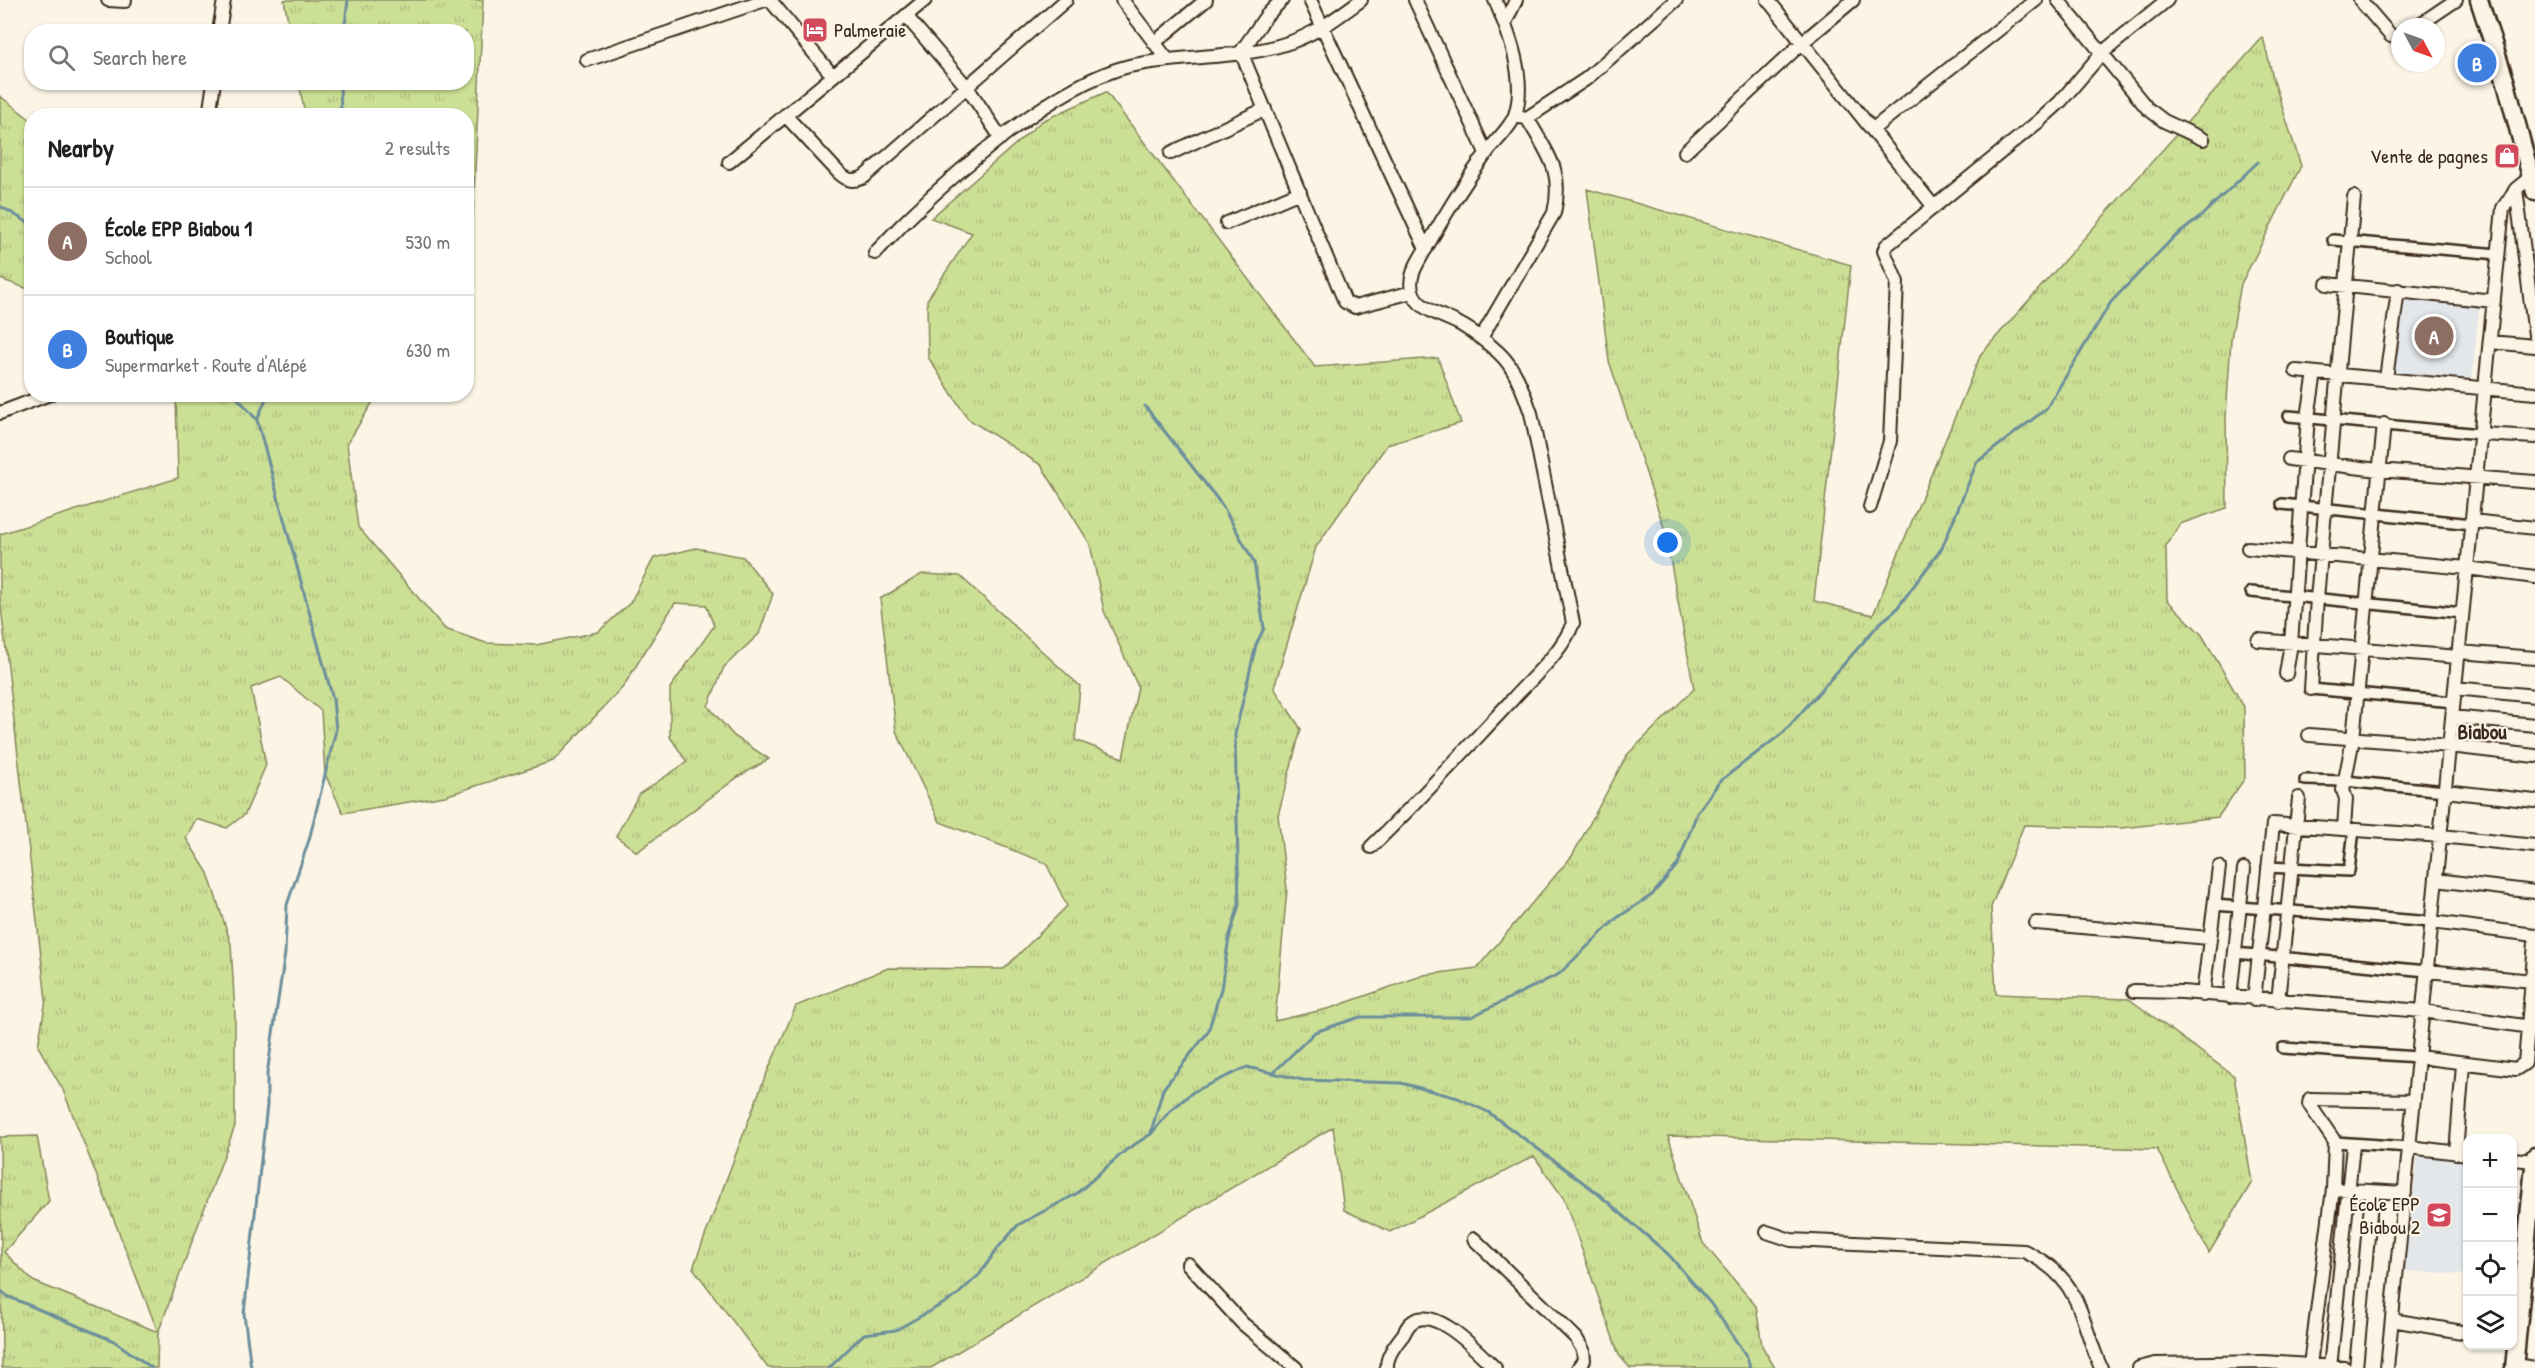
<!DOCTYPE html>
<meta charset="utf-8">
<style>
:root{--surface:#fff;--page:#f6f6f6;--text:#222;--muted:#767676;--line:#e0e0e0;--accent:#d1495b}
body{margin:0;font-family:"Patrick Hand",sans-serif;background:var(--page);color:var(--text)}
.controls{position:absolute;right:18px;bottom:18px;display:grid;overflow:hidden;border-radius:12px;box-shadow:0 2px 4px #0004}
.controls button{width:54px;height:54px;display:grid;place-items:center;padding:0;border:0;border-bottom:2px solid var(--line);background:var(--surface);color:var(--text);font:30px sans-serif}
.compass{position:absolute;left:2391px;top:18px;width:54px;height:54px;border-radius:50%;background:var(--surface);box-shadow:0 2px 4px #0004;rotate:131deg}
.you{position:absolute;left:1668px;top:543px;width:21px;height:21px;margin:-15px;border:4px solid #fff;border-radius:50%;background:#1a73e8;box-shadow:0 0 0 9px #1a73e833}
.badge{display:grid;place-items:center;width:39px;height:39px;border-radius:50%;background:var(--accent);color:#fff;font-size:20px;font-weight:700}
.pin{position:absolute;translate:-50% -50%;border:3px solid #fff;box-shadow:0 2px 6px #0006}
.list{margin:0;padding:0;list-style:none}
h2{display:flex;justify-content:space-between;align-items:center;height:78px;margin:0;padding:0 24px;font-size:26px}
h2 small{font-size:20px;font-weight:400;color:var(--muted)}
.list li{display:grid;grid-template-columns:39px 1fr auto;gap:18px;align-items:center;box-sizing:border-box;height:108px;padding:0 24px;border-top:2px solid var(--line)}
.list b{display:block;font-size:22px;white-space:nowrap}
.list p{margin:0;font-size:20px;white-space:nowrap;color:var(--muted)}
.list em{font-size:20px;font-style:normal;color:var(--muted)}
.icon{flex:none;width:33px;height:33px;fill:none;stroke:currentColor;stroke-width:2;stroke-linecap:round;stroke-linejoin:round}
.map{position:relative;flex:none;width:2535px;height:1368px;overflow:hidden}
.search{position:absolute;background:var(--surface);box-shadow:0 2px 4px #0004;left:24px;top:24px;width:450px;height:66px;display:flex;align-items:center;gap:15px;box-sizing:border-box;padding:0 21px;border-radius:24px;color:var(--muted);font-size:22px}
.panel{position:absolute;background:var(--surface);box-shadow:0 2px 4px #0004;left:24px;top:108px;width:450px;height:294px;border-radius:24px}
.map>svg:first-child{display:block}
.built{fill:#e4e7e9}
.grass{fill:url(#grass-tufts);stroke:#84855a;stroke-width:1.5}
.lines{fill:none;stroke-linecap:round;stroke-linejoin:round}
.stream{stroke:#6c8e9b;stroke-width:3}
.pedestrian-casing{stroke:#3b2a1e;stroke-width:14}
.minor-casing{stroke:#3b2a1e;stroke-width:16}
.secondary-casing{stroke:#3b2a1e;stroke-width:21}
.pedestrian{stroke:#fcf5e5;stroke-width:9}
.minor{stroke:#fcf5e5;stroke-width:12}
.secondary{stroke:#fcf5e5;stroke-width:16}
.labels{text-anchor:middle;stroke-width:4.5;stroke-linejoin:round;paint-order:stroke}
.poi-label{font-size:20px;fill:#3b2a1e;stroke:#fcf5e5;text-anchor:end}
.neighbourhood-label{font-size:21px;font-weight:bold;fill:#3b2a1e;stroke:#fcf5e5}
</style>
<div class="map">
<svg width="2535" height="1368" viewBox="0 0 2535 1368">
<defs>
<pattern id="grass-tufts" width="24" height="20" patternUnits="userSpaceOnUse" patternTransform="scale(1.5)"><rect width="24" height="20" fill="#cce095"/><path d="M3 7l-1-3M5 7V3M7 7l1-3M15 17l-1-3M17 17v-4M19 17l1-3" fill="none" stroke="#b0c080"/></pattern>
</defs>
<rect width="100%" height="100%" fill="#fcf5e5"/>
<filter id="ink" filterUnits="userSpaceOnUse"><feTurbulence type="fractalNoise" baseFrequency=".0167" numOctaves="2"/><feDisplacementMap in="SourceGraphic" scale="12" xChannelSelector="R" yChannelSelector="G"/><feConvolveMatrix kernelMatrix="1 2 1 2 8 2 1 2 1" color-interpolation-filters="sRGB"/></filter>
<g filter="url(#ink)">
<path class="built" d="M 2396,292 L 2480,300 L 2472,380 L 2388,372 Z
M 2418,1155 L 2467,1159 L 2467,1275 L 2404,1271 Z"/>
<path class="grass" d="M 284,0 L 483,0 L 473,214 L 467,225 L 466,116 L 305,115 L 299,83 L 466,82 L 466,32 L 290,31 Z
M 2263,37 L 2273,78 L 2301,166 L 2241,284 L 2231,339 L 2226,417 L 2227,508 L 2180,524 L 2166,545 L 2167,600 L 2202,635 L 2244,707 L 2245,778 L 2218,817 L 2122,828 L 2024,825 L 1991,907 L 1996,994 L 2129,999 L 2234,1076 L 2252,1182 L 2209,1253 L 2157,1149 L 1668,1136 L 1703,1243 L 1756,1306 L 1762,1346 L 1775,1368 L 1630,1368 L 1619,1355 L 1564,1199 L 1534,1156 L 1390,1232 L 1344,1210 L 1333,1127 L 931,1368 L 768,1368 L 693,1268 L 763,1082 L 796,1006 L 888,968 L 1004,969 L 1067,906 L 1046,863 L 940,822 L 896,731 L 880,599 L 922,574 L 960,576 L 1080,686 L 1075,740 L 1123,758 L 1138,687 L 1104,611 L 1090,544 L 1041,465 L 968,419 L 928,357 L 927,300 L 972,233 L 931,218 L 1042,121 L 1106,92 L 1315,367 L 1438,358 L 1461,423 L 1387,445 L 1316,547 L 1274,688 L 1301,729 L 1278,815 L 1287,889 L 1275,1021 L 1331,1008 L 1424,975 L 1477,968 L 1572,856 L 1627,755 L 1694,689 L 1665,531 L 1609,361 L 1587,189 L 1851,265 L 1814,601 L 1873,615 L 1981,354 Z
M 0,96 L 31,120 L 31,290 L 0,279 Z
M 176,395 L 377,395 L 347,444 L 358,527 L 445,629 L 486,643 L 536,645 L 598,632 L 630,603 L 654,558 L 696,548 L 743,557 L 773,594 L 759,634 L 724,667 L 708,706 L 734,736 L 769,759 L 738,777 L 637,852 L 616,836 L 639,794 L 687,762 L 670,737 L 670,688 L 714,626 L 706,605 L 675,603 L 623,687 L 553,761 L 445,796 L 343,813 L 325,774 L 321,711 L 281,677 L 251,688 L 266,765 L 245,814 L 227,828 L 196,819 L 186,838 L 208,873 L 231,944 L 235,1015 L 235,1126 L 158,1333 L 157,1368 L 2,1368 L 0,1137 L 37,1136 L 49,1201 L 4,1252 L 33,1281 L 158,1332 L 63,1090 L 38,1046 L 46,1000 L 0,598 L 0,534 L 178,478 Z"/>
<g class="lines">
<path class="stream" d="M 344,32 L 348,0
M 340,82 L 341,116
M 0,206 L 32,225
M 234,394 L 257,420
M 1145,406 L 1222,505 L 1254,562 L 1264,628 L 1256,645 L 1235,734 L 1239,905 L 1229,938 L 1221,989 L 1208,1032 L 1163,1089 L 1151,1132
M 1275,1071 L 1315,1032 L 1360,1017 L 1471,1017 L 1559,974 L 1617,918 L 1652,895 L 1678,864 L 1697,813 L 1720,781 L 1784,732 L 1880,623 L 1895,611 L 1942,548 L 1977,462 L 2046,409 L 2111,302 L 2171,240 L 2199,218 L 2258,162
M 0,1290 L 7,1296 L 114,1341 L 152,1368
M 251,1368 L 244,1314 L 267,1105 L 267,1074 L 285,953 L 287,905 L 309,840 L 336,730 L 333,699 L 257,420 L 268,394
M 829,1368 L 864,1334 L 896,1330 L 955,1297 L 980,1274 L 997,1249 L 1018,1225 L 1076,1194 L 1126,1150 L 1151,1134 L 1170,1111 L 1193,1092 L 1247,1067 L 1303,1080 L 1401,1083 L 1458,1098 L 1488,1112 L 1596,1192 L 1669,1255 L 1711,1304 L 1747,1357 L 1750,1368"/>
<g class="pedestrian-casing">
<path id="pedestrian" d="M 2333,240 L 2499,254
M 2289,416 L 2481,434
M 2282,504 L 2472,524
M 2251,592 L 2463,613
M 2311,689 L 2454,702
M 2305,780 L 2345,781 L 2445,791
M 2267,867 L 2349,871 L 2354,830
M 2214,905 L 2432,922
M 2235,953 L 2427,971
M 2283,1048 L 2418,1057
M 2335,1142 L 2409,1147"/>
</g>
<g class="minor-casing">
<path id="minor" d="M 108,0 L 125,1
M 770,0 L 833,76
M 1122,0 L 1167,59
M 1282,0 L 1266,16 L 1241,52 L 1345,302 L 1355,307 L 1412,292
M 1310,0 L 1426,249
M 1415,0 L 1486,153
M 1768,0 L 1934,207
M 2058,0 L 2147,108 L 2164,121 L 2203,139
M 2360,0 L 2391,36 L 2400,37
M 906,16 L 967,87 L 1001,138
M 1505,23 L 1516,0
M 2416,27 L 2456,0
M 219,32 L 224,0
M 1154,43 L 1206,0
M 587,60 L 765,0
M 785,115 L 839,173 C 848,181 853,182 864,177 L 1066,0
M 209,116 L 214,82
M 1520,117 L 1527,118 L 1586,79 L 1676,0
M 1873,129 L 2036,0
M 1685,152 L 1803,42 L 1853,0
M 1171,153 L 1265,109
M 729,162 L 925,0
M 2516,189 L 2535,335
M 1227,223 L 1300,192
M 875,253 C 932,191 1048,86 1129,66 C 1182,54 1240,60 1291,42 C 1317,33 1339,16 1361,0
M 2327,284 L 2494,301
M 1481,338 L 1554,213 C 1564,170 1547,153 1527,118
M 2490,342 L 2535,346
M 2296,371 L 2535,393
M 2386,379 L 2398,290
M 0,413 L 50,394
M 2481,434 L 2535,437
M 2289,459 L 2378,470 L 2535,482
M 1870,507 L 1890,441 L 1897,282 L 1884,251 L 1886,246 L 2039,121 L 2060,102 L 2102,53 L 2167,0
M 2472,521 L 2535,528
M 2248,548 L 2467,568 L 2535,577
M 2258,640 L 2458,657
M 2459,652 L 2535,658
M 2286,674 L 2291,643 L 2308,417 L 2315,373
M 2455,688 L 2535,696
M 2311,689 L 2317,598 L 2354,197
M 2452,717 L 2535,725
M 2309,735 L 2450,746 L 2535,756
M 2445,791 L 2535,801
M 2344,828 L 2346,799 L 2343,790 L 2353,739 L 2384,424
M 1371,847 C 1420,800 1465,750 1511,701 C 1532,677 1562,653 1573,623 L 1531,413 C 1523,391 1516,369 1499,353 C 1488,343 1475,333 1463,326 C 1447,316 1417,311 1412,290 C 1408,275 1419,261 1426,248 C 1444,216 1463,185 1485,155 C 1493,143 1510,129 1515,115 C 1527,79 1509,33 1495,0
M 2436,880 L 2535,892
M 2432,922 L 2535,935
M 2036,923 L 2209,938
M 2427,971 L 2533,981
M 2134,991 L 2182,992 L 2423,1011 L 2530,1027
M 2203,995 L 2219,867
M 2230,997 L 2244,869
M 2254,1000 L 2273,824 L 2441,836 L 2535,846
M 2278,1001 L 2299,798
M 2418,1057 L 2516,1069 L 2525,1063 L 2535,943
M 2409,1147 L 2468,1154
M 2456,1153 L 2463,1064
M 2512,1159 L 2535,1161
M 2333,1189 L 2335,1142 L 2309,1104 L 2310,1099 L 2414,1101
M 1767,1232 L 1791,1240 L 2024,1251 C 2083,1279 2078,1316 2101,1368
M 1474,1239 L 1576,1338 L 1583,1350 L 1584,1360 L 1578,1368
M 1188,1264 L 1242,1323 L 1296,1368
M 2392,1320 L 2468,1333
M 2514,1365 L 2535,1368
M 1387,1368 C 1386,1356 1396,1344 1403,1335 C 1405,1332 1407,1326 1411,1323 C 1434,1303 1479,1353 1495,1368
M 2139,1368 L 2155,1364 L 2264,1362 L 2310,1365
M 2330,1368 L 2353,1145
M 2345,1368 L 2310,1365 L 2333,1189 L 2405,1193
M 2356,1368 L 2372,1192
M 2387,1368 L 2503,208 L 2516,189 L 2532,176"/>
</g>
<g class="secondary-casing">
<path id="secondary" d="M 2479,0 L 2506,83 L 2535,192
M 2514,1368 L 2535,1156"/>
</g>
<use href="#pedestrian" class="pedestrian"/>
<use href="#minor" class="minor"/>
<use href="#secondary" class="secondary"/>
</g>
</g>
<defs>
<g id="hotel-square" transform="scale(1.35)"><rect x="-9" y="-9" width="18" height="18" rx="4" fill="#d1495b" stroke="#fcf5e5"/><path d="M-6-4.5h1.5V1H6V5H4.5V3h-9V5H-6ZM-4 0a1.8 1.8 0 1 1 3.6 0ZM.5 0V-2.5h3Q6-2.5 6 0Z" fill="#fff"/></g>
<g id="shop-square" transform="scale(1.35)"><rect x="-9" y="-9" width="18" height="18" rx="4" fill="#d1495b" stroke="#fcf5e5"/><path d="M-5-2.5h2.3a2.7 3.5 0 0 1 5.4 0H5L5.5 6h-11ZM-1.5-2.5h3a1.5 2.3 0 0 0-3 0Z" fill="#fff"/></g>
<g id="school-square" transform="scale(1.35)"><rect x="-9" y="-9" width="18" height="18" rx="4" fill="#d1495b" stroke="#fcf5e5"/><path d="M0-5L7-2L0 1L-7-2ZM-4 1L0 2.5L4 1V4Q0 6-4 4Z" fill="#fff"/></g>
</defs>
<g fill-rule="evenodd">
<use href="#hotel-square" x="815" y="30"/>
<use href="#shop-square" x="2507" y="156"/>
<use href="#school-square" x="2439" y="1215"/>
</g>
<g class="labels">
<g class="poi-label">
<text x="834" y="37" text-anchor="start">Palmeraie</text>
<text x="2488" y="163">Vente de pagnes</text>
<text x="2420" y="1211">École EPP<tspan x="2420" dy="23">Biabou 2</tspan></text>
</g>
<g class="neighbourhood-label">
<text x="2482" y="739">Biabou</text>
</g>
</g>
</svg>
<div class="controls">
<button>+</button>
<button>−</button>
<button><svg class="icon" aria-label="locate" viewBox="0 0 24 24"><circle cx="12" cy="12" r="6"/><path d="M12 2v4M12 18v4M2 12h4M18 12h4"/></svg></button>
<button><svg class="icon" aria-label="layers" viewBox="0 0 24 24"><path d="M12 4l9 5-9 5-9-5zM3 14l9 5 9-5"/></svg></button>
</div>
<svg class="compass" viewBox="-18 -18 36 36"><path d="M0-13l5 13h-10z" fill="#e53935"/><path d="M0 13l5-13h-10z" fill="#767676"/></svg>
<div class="you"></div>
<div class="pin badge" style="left:2434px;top:336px;background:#8d6e63">A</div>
<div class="pin badge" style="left:2477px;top:63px;background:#3f7fe0">B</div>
<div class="search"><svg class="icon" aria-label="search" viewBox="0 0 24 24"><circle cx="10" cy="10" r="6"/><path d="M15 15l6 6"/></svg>Search here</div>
<section class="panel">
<h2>Nearby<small>2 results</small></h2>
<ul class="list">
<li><span class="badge" style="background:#8d6e63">A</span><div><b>École EPP Biabou 1</b><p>School</p></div><em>530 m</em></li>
<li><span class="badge" style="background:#3f7fe0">B</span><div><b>Boutique</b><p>Supermarket · Route d'Alépé</p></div><em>630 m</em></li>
</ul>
</section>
</div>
